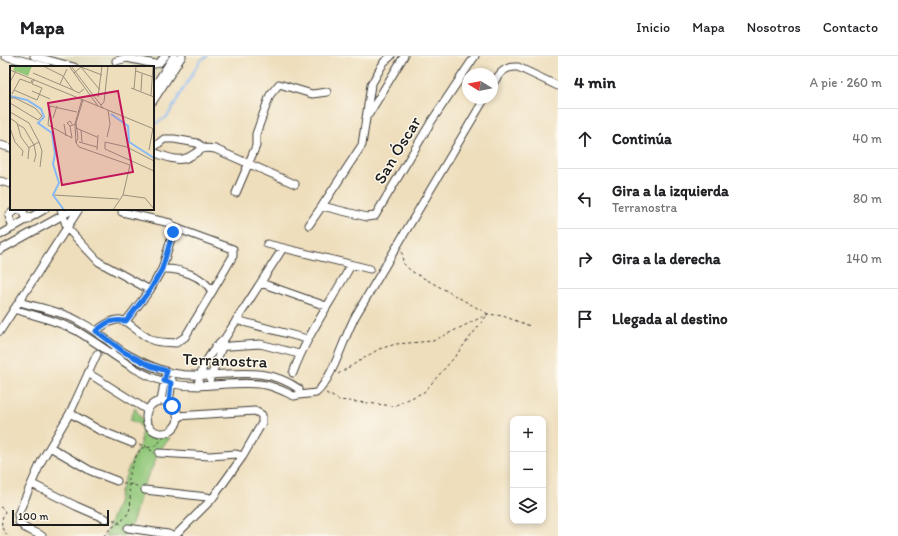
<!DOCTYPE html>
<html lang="es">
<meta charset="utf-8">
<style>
:root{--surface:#fff;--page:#f2f2f2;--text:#202124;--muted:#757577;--line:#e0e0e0}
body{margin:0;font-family:Itim,sans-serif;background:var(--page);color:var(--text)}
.controls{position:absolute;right:12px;bottom:12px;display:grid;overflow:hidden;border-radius:8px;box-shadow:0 2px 6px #0003}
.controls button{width:36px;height:36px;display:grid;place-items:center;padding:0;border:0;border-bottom:1px solid var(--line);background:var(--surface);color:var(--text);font:20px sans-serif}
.compass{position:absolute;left:462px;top:12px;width:36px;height:36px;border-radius:50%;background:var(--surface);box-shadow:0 2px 6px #0003;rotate:280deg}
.scale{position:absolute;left:12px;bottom:10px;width:97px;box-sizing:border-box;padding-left:4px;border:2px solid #1c1c1c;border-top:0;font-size:11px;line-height:14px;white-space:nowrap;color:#1c1c1c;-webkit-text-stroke:3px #fbf7ec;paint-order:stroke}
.stop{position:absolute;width:12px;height:12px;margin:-9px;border:3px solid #1a73e8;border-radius:50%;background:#fff}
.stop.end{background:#1a73e8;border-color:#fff;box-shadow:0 1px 4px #0008}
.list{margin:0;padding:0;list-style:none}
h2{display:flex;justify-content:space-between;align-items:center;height:52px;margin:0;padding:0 16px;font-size:17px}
h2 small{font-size:13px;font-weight:400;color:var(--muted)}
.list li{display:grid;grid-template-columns:26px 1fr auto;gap:12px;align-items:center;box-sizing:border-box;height:60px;padding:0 16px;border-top:1px solid var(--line)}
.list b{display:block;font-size:15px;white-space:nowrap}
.list p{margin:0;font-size:13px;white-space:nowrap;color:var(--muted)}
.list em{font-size:13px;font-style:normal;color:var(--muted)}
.icon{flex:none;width:22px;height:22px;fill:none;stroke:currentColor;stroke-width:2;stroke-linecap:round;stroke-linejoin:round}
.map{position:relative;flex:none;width:558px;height:480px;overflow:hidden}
header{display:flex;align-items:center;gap:24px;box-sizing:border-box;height:56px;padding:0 20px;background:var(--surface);border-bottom:1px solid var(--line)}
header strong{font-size:19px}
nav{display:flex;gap:22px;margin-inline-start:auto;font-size:14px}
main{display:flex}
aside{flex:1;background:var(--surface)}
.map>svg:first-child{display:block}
.built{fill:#ddd8b7}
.green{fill:#92c87a;stroke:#57724b}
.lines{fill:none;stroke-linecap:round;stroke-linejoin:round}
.stream{stroke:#87b9f4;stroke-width:2}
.minor-casing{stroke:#3c3934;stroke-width:9}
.path{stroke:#3c3934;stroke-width:1;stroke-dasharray:3 3;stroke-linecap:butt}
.minor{stroke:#fff;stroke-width:7}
.route{stroke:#1a73e8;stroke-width:5}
.labels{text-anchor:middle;stroke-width:3;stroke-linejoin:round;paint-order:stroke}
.street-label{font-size:17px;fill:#1c1c1c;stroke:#fbf7ec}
.inset-river{fill:none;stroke:#87b9f4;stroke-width:2}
.inset-road{fill:none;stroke:#9a907c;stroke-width:1}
.view{fill:#c2185b;fill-opacity:0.15;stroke:#c2185b;stroke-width:2}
.inset-edge{fill:none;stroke:#1c1c1c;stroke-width:2}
</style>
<header>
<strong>Mapa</strong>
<nav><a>Inicio</a><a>Mapa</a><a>Nosotros</a><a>Contacto</a></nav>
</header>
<main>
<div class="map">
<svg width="558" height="480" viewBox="0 0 558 480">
<rect width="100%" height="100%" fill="#fbf7ec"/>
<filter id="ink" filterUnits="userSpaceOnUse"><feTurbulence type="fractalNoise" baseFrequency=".025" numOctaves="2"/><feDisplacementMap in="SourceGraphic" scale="8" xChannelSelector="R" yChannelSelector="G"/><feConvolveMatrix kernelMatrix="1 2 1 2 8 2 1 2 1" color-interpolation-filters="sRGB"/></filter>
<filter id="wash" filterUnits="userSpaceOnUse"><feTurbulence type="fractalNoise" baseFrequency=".012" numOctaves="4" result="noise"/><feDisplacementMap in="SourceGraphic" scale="16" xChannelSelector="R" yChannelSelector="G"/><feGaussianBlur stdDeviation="0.9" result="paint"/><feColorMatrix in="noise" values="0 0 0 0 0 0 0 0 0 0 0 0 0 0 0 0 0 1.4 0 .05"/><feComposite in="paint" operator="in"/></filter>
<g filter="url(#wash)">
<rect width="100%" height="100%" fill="#eedebc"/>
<path class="built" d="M 25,0 L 171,0 L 153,29 L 153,11 L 64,11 Z"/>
<path class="green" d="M 135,352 C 148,372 143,379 170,382 L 158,396 L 154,408 L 145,426 L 132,467 L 123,480 L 105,480 L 118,447 L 120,436 L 129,411 L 140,388 L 142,374 L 139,368 L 130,364 Z"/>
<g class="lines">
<path class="stream" d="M 153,69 L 167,61 L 200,5 L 207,0"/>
</g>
</g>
<g filter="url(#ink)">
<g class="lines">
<g class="minor-casing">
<path id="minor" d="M 5,0 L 47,11
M 34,0 L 74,11
M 391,0 L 384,6 L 371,29 L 362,89 L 322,150 L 367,161 L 375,160 L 431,66 L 475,0
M 116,5 L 127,2 L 155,8 L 159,7 L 165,0
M 492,29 C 499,18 504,10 518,11 L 558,30
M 153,33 L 174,0
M 153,45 L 182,0
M 369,58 L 404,0
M 0,89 L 11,92
M 153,92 L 164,83 L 174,83 L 197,87 L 204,92
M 153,96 C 162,99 173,105 183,103 C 198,100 197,89 215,93 L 295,128
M 0,125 L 11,128
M 236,137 L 256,90 L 256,78 L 270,39 L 279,28 L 312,38 L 327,36
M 61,153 L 67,172 L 99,206 L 150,234
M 122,156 L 170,167 L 173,171 L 173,176 L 162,213
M 309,169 L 322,150
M 173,171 L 233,193 L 233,200 L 212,236
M 13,172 L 9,160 C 11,156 17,153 22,154 L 28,164
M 0,179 L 45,153
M 267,188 L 370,213
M 0,194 L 74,153
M 261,227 L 326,250
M 14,253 C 35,260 57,264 77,275 C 108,293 134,318 169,327 C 201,335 235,323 266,329 C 276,331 285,336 294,340 L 299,339 L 299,333 C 258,304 217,326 172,317 C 156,313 139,305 125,297 C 110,288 98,275 82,267 C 64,256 40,252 19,246
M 236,264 L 307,283
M 0,275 L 79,153
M 96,275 C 127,251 125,271 152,284 C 158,287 169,286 176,287 L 185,281 L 212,236 C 204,220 179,212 162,213 L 150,234 L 126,265
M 215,291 L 260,288 L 299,298
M 88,317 L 147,354
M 293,317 C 307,278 332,245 351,209
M 210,323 L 223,288
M 198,330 C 200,311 212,294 225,282 L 283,192
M 299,339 L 316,337 C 334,321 344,280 356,259 C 399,187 442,114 485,42
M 161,345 L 165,321
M146 361a16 16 0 1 1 32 0a16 16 0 1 1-32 0Z
M 169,347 L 172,324
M 70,357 L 99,374 L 132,387
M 50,391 L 91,415 L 117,425
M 159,397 L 210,400 L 236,398 L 243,400
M 32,428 L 76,450 L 106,463
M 145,434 L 207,441 L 212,443
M 128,472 L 168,478 L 172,480
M 42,480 L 25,472 L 19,466 L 18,458 L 42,404 L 70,357 L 97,298
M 175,480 L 212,443 L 243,400 L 262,367 L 262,359 L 255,355 L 177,360"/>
</g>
<path class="path" d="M 338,318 L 379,293 L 396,288 L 433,285 L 488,258 L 503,260 L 530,270
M 326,337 L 339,344 L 394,350 L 424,336 L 453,303 L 488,258 L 411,215 L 403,207 L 402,196
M 139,389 L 144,389 L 152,395
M 123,427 C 129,430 131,426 138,431
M 0,451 L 4,453 L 5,456 C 0,464 0,475 9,480
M 113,464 L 116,464 L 122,469
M 104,480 C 110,470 122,468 128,457 C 133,450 129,438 129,430 C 128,416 134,403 141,392 C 155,392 159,388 167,377"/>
<use href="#minor" class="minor"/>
</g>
</g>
<g class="lines" filter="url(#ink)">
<path class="route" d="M 172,350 L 169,347 L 171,327 L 164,325 L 167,315 L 151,310 L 124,296 L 96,275 C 107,266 111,263 126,265 L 150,234 L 162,213 L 173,176"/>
</g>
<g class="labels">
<g class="street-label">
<text transform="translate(397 94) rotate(-59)" y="6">San Óscar</text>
<text transform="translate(225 304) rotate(2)" y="6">Terranostra</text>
</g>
</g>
<g transform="translate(10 10)">
<rect width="144" height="144" fill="#eedebc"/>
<path d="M 5,0 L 22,0 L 18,10 L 3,4 Z" fill="#92c87a"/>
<path class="inset-river" d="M 0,30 L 17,34 L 31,43 L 34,51 L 28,57 L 42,67 L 45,88 L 43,98 L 49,117 L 43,129 L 54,144M 101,48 L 118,60 L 119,76 L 144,92"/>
<path class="inset-road" d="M 59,0 L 88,40M 61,0 L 93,42M 70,0 L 90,24M 0,4 L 144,63M 126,5 L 143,11M 23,7 L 63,24 L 53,10 L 33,0M 64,7 L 71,1 L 92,9M 0,16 L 6,5M 50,18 L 57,3M 121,22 L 144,31M 124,23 L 126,0M 4,24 L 27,34 L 32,22 L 22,18 L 24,13M 63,24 L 69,27 L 74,23M 22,25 L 40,33M 131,25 L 132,8M 2,28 L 10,13 L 21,17 L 22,14M 141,30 L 143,0M 88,31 L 92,0M 0,32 L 5,32 L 25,42 L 32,50 L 28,54 L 0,37M 72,33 L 65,58 L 66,77 L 68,72 L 66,57 L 73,34M 91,39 L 94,36 L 98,0M 0,46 L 19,57 L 29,76 L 32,85 L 30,101M 0,52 L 7,57 L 11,71 L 19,82 L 18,93M 43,52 L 47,40M 7,58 L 14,62 L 24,79 L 26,89 L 24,96M 54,58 L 56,70M 62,58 L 60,55 L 57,57 L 60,60 L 66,58M 60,60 L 62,72 L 38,59 L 40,40 L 67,46M 0,62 L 5,76 L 13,85 L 12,90M 66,62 L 87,71M 71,64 L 72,76M 97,71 L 100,58 L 98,44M 69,76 L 87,81M 66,77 L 69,81 L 120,99 L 113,129M 18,82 L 29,76M 87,84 L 88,69M 139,84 L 143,62M 144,95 L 117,81 L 95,76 L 95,83 L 144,105M 144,117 L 144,138M 44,129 L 109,133M 103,144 L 113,129 L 135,132 L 144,143"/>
<path class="view" d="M 108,25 L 123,106 L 52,119 L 38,37 Z"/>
<rect width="144" height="144" class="inset-edge"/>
</g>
</svg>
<div class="controls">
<button>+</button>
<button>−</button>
<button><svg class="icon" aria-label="layers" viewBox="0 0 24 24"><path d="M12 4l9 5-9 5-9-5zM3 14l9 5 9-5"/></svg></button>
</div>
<svg class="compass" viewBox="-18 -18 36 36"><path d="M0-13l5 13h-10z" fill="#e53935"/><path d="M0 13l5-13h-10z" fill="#757577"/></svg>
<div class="scale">100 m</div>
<div class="stop" style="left:172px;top:350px"></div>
<div class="stop end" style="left:173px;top:176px"></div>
</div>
<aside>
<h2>4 min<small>A pie · 260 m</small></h2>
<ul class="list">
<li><svg class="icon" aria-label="ahead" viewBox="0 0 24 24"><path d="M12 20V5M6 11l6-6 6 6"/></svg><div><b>Continúa</b></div><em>40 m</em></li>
<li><svg class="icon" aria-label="left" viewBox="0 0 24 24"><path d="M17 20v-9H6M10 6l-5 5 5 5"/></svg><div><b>Gira a la izquierda</b><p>Terranostra</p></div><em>80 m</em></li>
<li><svg class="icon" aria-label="right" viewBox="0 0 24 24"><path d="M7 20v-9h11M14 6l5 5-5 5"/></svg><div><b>Gira a la derecha</b></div><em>140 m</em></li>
<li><svg class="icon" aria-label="arrive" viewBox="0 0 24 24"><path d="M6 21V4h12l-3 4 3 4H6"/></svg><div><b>Llegada al destino</b></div></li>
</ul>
</aside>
</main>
